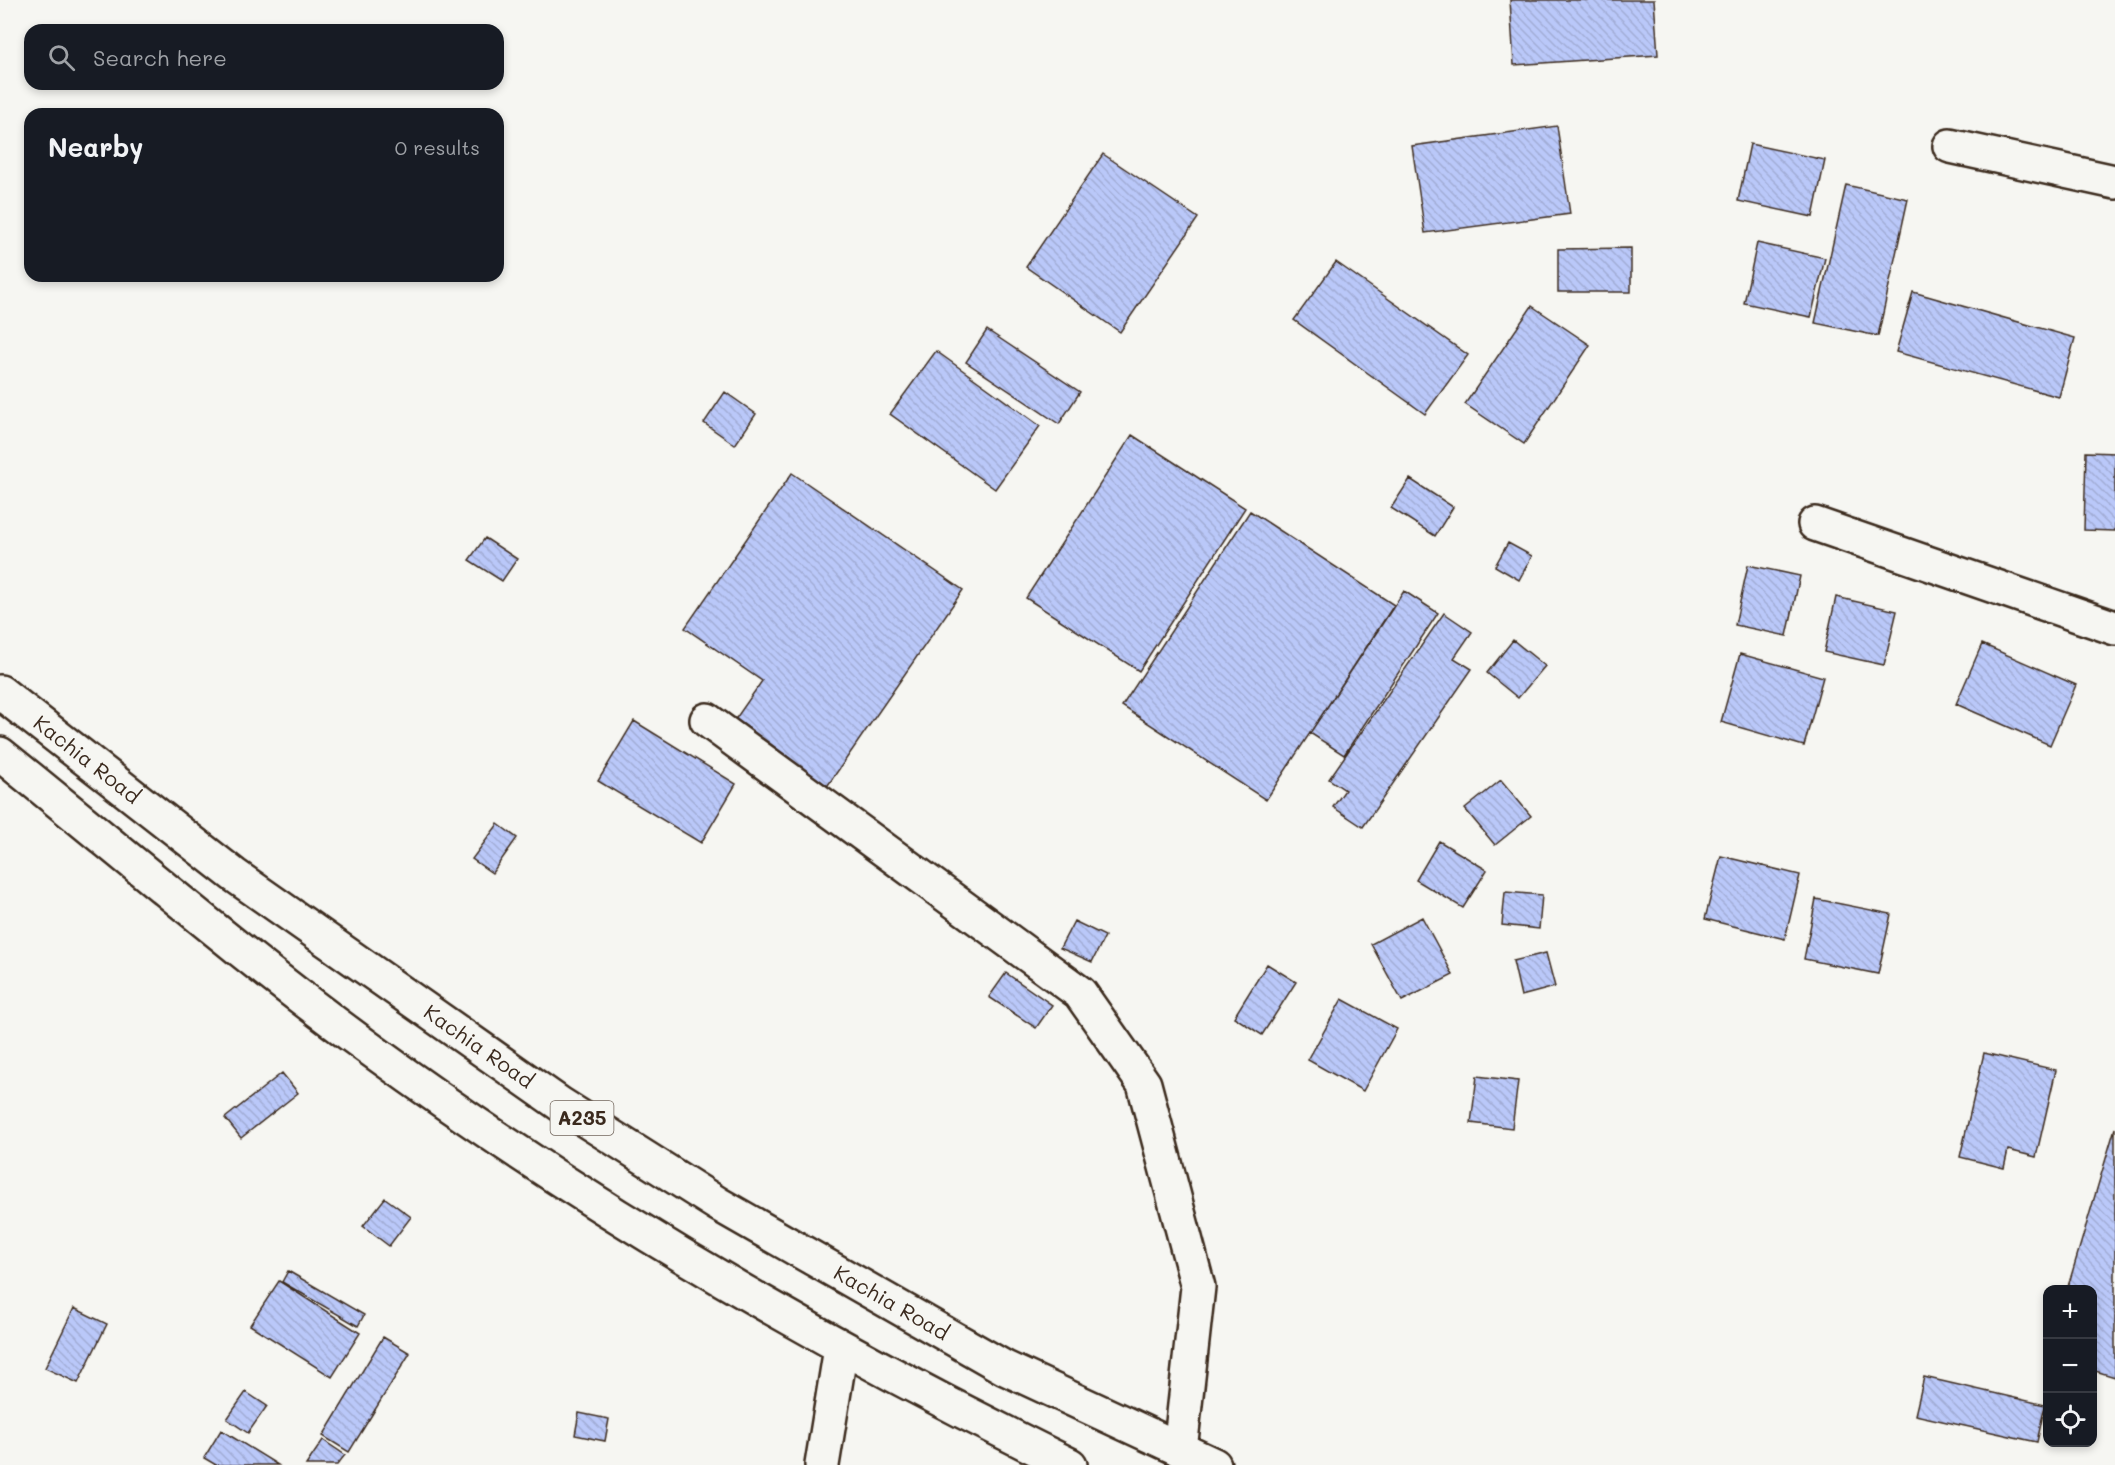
<!DOCTYPE html>
<meta charset="utf-8">
<style>
:root{--surface:#171b24;--page:#20242c;--text:#f1f3f6;--muted:#9ea1a6;--line:#363941}
body{margin:0;font-family:Mali,sans-serif;background:var(--page);color:var(--text)}
.controls{position:absolute;right:18px;bottom:18px;display:grid;overflow:hidden;border-radius:12px;box-shadow:0 3px 9px #0003}
.controls button{width:54px;height:54px;display:grid;place-items:center;padding:0;border:0;border-bottom:2px solid var(--line);background:var(--surface);color:var(--text);font:30px sans-serif}
.list{margin:0;padding:0;list-style:none}
h2{display:flex;justify-content:space-between;align-items:center;height:78px;margin:0;padding:0 24px;font-size:26px}
h2 small{font-size:20px;font-weight:400;color:var(--muted)}
.icon{flex:none;width:33px;height:33px;fill:none;stroke:currentColor;stroke-width:2;stroke-linecap:round;stroke-linejoin:round}
.map{position:relative;flex:none;width:2115px;height:1465px;overflow:hidden}
.search{position:absolute;background:var(--surface);box-shadow:0 3px 9px #0003;left:24px;top:24px;width:480px;height:66px;display:flex;align-items:center;gap:15px;box-sizing:border-box;padding:0 21px;border-radius:18px;color:var(--muted);font-size:22px}
.panel{position:absolute;background:var(--surface);box-shadow:0 3px 9px #0003;left:24px;top:108px;width:480px;height:174px;border-radius:18px}
.map>svg:first-child{display:block}
.building{fill:url(#building-back-hatch);stroke:#3b2a1e;stroke-width:1.5}
.lines{fill:none;stroke-linecap:round;stroke-linejoin:round}
.street-casing{stroke:#3b2a1e;stroke-width:38}
.highway-casing{stroke:#3b2a1e;stroke-width:38}
.street{stroke:#f6f6f2;stroke-width:33}
.highway{stroke:#f6f6f2;stroke-width:33}
.labels{text-anchor:middle;stroke-width:4.5;stroke-linejoin:round;paint-order:stroke}
.shield{fill:#f6f6f2;stroke:#73675e;stroke-width:1.5}
.shield-label{font-size:20px;font-weight:bold;fill:#3b2a1e}
.street-label{font-size:21px;fill:#3b2a1e;stroke:#f6f6f2}
</style>
<div class="map">
<svg width="2115" height="1465" viewBox="0 0 2115 1465">
<defs>
<pattern id="building-back-hatch" width="6" height="6" patternUnits="userSpaceOnUse" patternTransform="scale(1.5)"><rect width="6" height="6" fill="#bac8f9"/><path d="M-1 5l2 2M0 0l6 6M5-1l2 2" fill="none" stroke="#a1acd5"/></pattern>
</defs>
<rect width="100%" height="100%" fill="#f6f6f2"/>
<filter id="ink" filterUnits="userSpaceOnUse"><feTurbulence type="fractalNoise" baseFrequency=".0167" numOctaves="2"/><feDisplacementMap in="SourceGraphic" scale="12" xChannelSelector="R" yChannelSelector="G"/><feConvolveMatrix kernelMatrix="1 2 1 2 8 2 1 2 1" color-interpolation-filters="sRGB"/></filter>
<g filter="url(#ink)">
<path class="building" d="M 1510,0 L 1654,0 L 1658,55 L 1514,65 Z
M 1557,126 L 1570,214 L 1425,233 L 1412,146 Z
M 1750,144 L 1825,160 L 1813,217 L 1738,201 Z
M 1103,154 L 1198,218 L 1120,332 L 1026,267 Z
M 1846,185 L 1908,199 L 1878,336 L 1815,323 Z
M 1757,243 L 1825,258 L 1811,317 L 1744,303 Z
M 1631,248 L 1631,292 L 1558,292 L 1558,249 Z
M 1336,262 L 1468,355 L 1425,414 L 1294,320 Z
M 1913,292 L 2075,338 L 2059,397 L 1896,352 Z
M 1532,306 L 1590,345 L 1524,444 L 1465,404 Z
M 987,330 L 1080,392 L 1059,424 L 966,362 Z
M 936,351 L 1040,426 L 995,489 L 890,414 Z
M 725,392 L 756,414 L 735,445 L 704,423 Z
M 1132,435 L 1245,508 L 1139,671 L 1026,598 Z
M 2086,452 L 2115,453 L 2115,531 L 2084,530 Z
M 792,473 L 963,590 L 826,788 L 732,724 L 762,681 L 685,628 Z
M 1410,479 L 1453,507 L 1435,536 L 1391,508 Z
M 1250,511 L 1394,605 L 1266,800 L 1122,706 Z
M 485,538 L 517,559 L 502,581 L 469,560 Z
M 1508,543 L 1532,556 L 1519,580 L 1495,566 Z
M 1748,565 L 1800,576 L 1787,636 L 1735,625 Z
M 1404,591 L 1438,613 L 1344,755 L 1310,733 Z
M 1836,597 L 1897,611 L 1884,665 L 1824,652 Z
M 1444,613 L 1472,632 L 1454,658 L 1472,669 L 1363,827 L 1333,807 L 1345,790 L 1329,779 Z
M 1513,640 L 1545,666 L 1518,698 L 1487,673 Z
M 1982,644 L 2076,685 L 2050,745 L 1956,704 Z
M 1740,654 L 1823,677 L 1804,746 L 1721,722 Z
M 634,721 L 736,784 L 701,843 L 598,781 Z
M 1501,780 L 1531,816 L 1495,845 L 1465,809 Z
M 498,824 L 517,838 L 492,873 L 472,859 Z
M 1439,841 L 1487,870 L 1463,908 L 1416,880 Z
M 1721,856 L 1800,875 L 1785,939 L 1705,919 Z
M 1505,892 L 1542,895 L 1539,929 L 1502,925 Z
M 1816,899 L 1891,914 L 1878,974 L 1804,959 Z
M 1422,917 L 1453,975 L 1402,1001 L 1371,944 Z
M 1074,921 L 1105,936 L 1092,962 L 1060,948 Z
M 1546,953 L 1555,987 L 1521,996 L 1513,961 Z
M 1267,964 L 1296,982 L 1262,1035 L 1234,1017 Z
M 1006,973 L 1052,1005 L 1036,1028 L 989,997 Z
M 1342,999 L 1397,1029 L 1363,1091 L 1308,1060 Z
M 1984,1053 L 2056,1070 L 2036,1157 L 2008,1150 L 2004,1168 L 1960,1157 Z
M 282,1073 L 298,1093 L 241,1138 L 225,1118 Z
M 1477,1076 L 1518,1081 L 1512,1128 L 1471,1123 Z
M 2115,1128 L 2115,1377 L 2092,1370 L 2092,1290 L 2067,1290 Z
M 385,1198 L 411,1217 L 389,1246 L 363,1226 Z
M 288,1271 L 364,1315 L 358,1326 L 282,1282 Z
M 279,1281 L 360,1333 L 332,1377 L 250,1325 Z
M 74,1308 L 107,1324 L 78,1383 L 45,1368 Z
M 383,1337 L 410,1353 L 349,1452 L 323,1436 Z
M 1924,1377 L 2045,1405 L 2037,1442 L 1915,1415 Z
M 246,1392 L 267,1406 L 248,1433 L 227,1419 Z
M 579,1413 L 609,1419 L 605,1441 L 575,1435 Z
M 221,1430 L 278,1465 L 216,1465 L 204,1458 Z
M 323,1440 L 345,1455 L 337,1465 L 306,1465 Z"/>
<g class="lines">
<g class="street-casing">
<path id="street" d="M 1950,146 L 2115,182
M 1815,524 L 2115,628
M 707,720 L 1080,993 L 1144,1084 L 1198,1287 L 1180,1450
M 822,1465 L 841,1348"/>
</g>
<g class="highway-casing">
<g id="highway">
<path id="s1" d="M 0,692 L 234,875 L 560,1104 L 718,1204 L 1005,1368 L 1214,1465"/>
<path d="M 0,754 C 123,853 242,956 370,1049 C 589,1209 826,1346 1070,1465"/>
</g>
</g>
<use href="#street" class="street"/>
<use href="#highway" class="highway"/>
</g>
</g>
<g class="labels">
<rect class="shield" x="550.5" y="1101" width="63" height="34" rx="4.5"/>
<g class="shield-label">
<text x="582" y="1125">A235</text>
</g>
<g class="street-label">
<text dy="7" stroke="none"><textPath href="#s1" startOffset="110">Kachia Road</textPath></text>
<text dy="7" stroke="none"><textPath href="#s1" startOffset="596">Kachia Road</textPath></text>
<text dy="7" stroke="none"><textPath href="#s1" startOffset="1082">Kachia Road</textPath></text>
</g>
</g>
</svg>
<div class="controls">
<button>+</button>
<button>−</button>
<button><svg class="icon" aria-label="locate" viewBox="0 0 24 24"><circle cx="12" cy="12" r="6"/><path d="M12 2v4M12 18v4M2 12h4M18 12h4"/></svg></button>
</div>
<div class="search"><svg class="icon" aria-label="search" viewBox="0 0 24 24"><circle cx="10" cy="10" r="6"/><path d="M15 15l6 6"/></svg>Search here</div>
<section class="panel">
<h2>Nearby<small>0 results</small></h2>
<ul class="list">
</ul>
</section>
</div>
